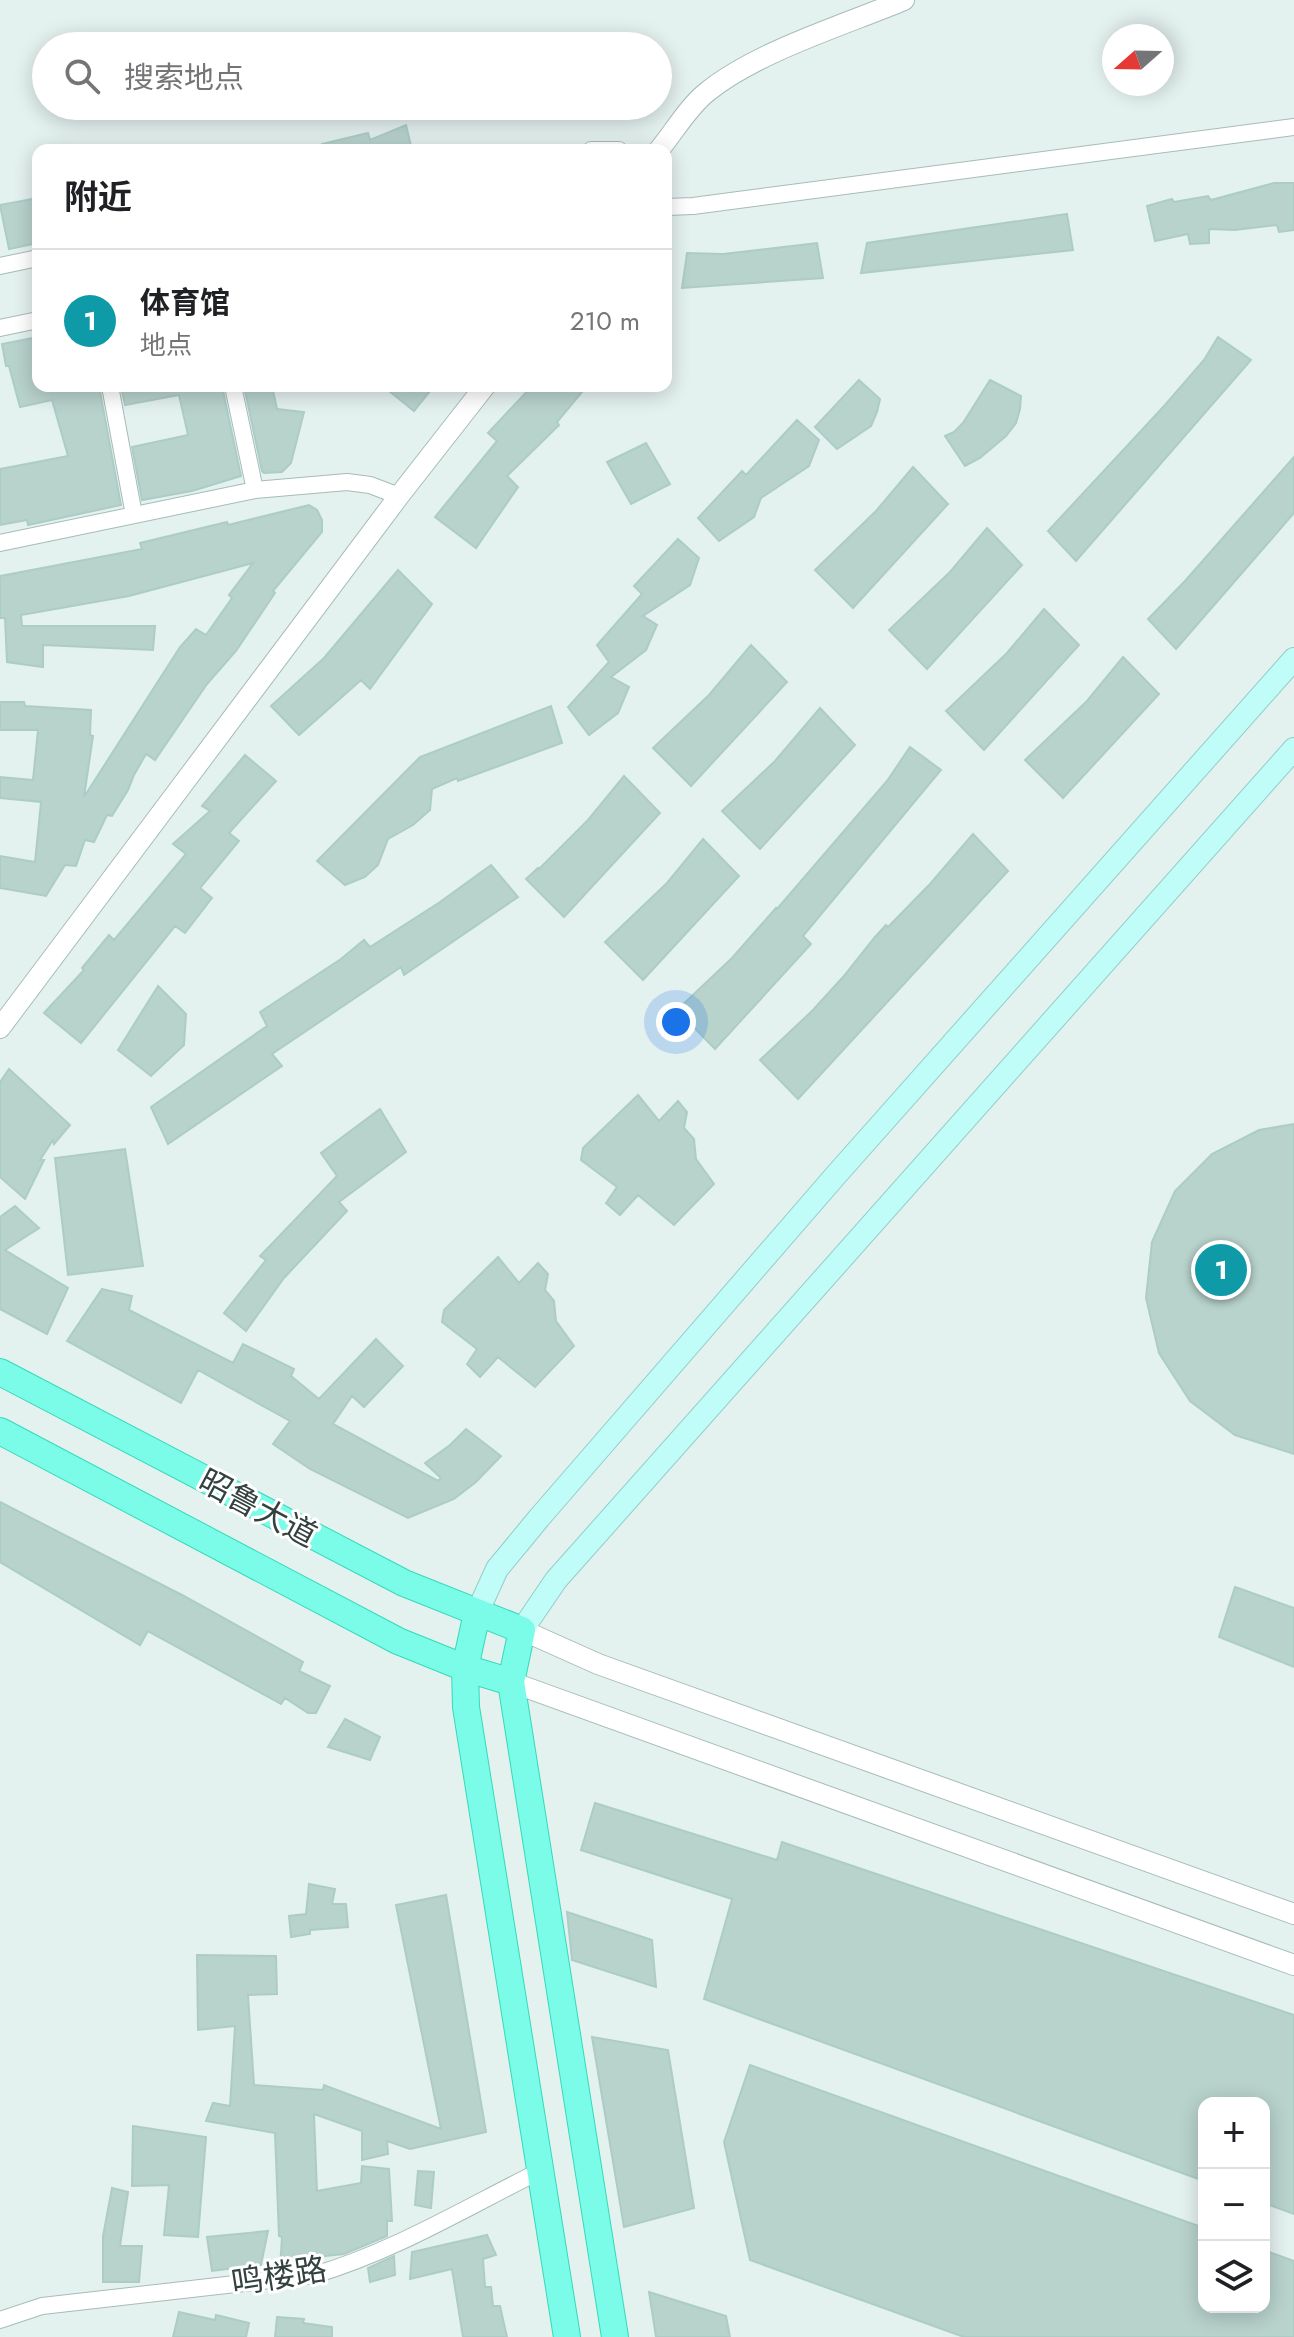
<!DOCTYPE html>
<html lang="zh">
<meta charset="utf-8">
<style>
:root{--surface:#fff;--page:#f2f2f2;--text:#202124;--muted:#757577;--line:#e0e0e0;--accent:#1b813d}
body{margin:0;font-family:Jost,"Noto Sans SC",sans-serif;background:var(--page);color:var(--text)}
.controls{position:absolute;right:24px;bottom:24px;display:grid;overflow:hidden;border-radius:16px;box-shadow:0 4px 20px #0003}
.controls button{width:72px;height:72px;display:grid;place-items:center;padding:0;border:0;border-bottom:2px solid var(--line);background:var(--surface);color:var(--text);font:40px sans-serif}
.compass{position:absolute;left:1102px;top:24px;width:72px;height:72px;border-radius:50%;background:var(--surface);box-shadow:0 4px 20px #0003;rotate:250deg}
.you{position:absolute;left:676px;top:1022px;width:28px;height:28px;margin:-20px;border:6px solid #fff;border-radius:50%;background:#1a73e8;box-shadow:0 0 0 12px #1a73e833}
.badge{display:grid;place-items:center;width:52px;height:52px;border-radius:50%;background:var(--accent);color:#fff;font-size:26px;font-weight:700}
.pin{position:absolute;translate:-50% -50%;border:4px solid #fff;box-shadow:0 2px 8px #0006}
.list{margin:0;padding:0;list-style:none}
h2{display:flex;justify-content:space-between;align-items:center;height:104px;margin:0;padding:0 32px;font-size:34px}
h2 small{font-size:26px;font-weight:400;color:var(--muted)}
.list li{display:grid;grid-template-columns:52px 1fr auto;gap:24px;align-items:center;box-sizing:border-box;height:144px;padding:0 32px;border-top:2px solid var(--line)}
.list b{display:block;font-size:30px;white-space:nowrap}
.list p{margin:0;font-size:26px;white-space:nowrap;color:var(--muted)}
.list em{font-size:26px;font-style:normal;color:var(--muted)}
.icon{flex:none;width:44px;height:44px;fill:none;stroke:currentColor;stroke-width:2;stroke-linecap:round;stroke-linejoin:round}
.map{position:relative;flex:none;width:1294px;height:2337px;overflow:hidden}
.search{position:absolute;background:var(--surface);box-shadow:0 4px 20px #0003;left:32px;top:32px;width:640px;height:88px;display:flex;align-items:center;gap:20px;box-sizing:border-box;padding:0 28px;border-radius:44px;color:var(--muted);font-size:30px}
.panel{position:absolute;background:var(--surface);box-shadow:0 4px 20px #0003;left:32px;top:144px;width:640px;height:248px;border-radius:16px}
.map>svg:first-child{display:block}
.building{fill:#b8d2cc;stroke:#accdc6;stroke-width:2}
.lines{fill:none;stroke-linecap:round;stroke-linejoin:round}
.minor-casing{stroke:#a6bcb8;stroke-width:18}
.tertiary-casing{stroke:#a6bcb8;stroke-width:22}
.secondary-casing{stroke:#91cec8;stroke-width:24}
.trunk-casing{stroke:#34dab8;stroke-width:28}
.minor{stroke:#fff;stroke-width:16}
.tertiary{stroke:#fff;stroke-width:20}
.secondary{stroke:#c0fdf9;stroke-width:22}
.trunk{stroke:#7afce9;stroke-width:26}
.labels{text-anchor:middle;stroke-width:6;stroke-linejoin:round;paint-order:stroke}
.street-label{font-size:32px;fill:#33423f;stroke:#fff}
</style>
<div class="map">
<svg width="1294" height="2337" viewBox="0 0 1294 2337">
<rect width="100%" height="100%" fill="#e3f1ef"/>
<path class="building" d="M 406,125 L 412,150 L 323,150 L 322,144 L 368,133 L 370,140 Z
M 1274,183 L 1294,183 L 1294,230 L 1279,232 L 1277,225 L 1235,230 L 1209,229 L 1209,243 L 1190,244 L 1188,234 L 1155,241 L 1147,206 L 1172,199 L 1174,202 L 1208,196 L 1211,200 Z
M 38,198 L 38,243 L 9,249 L 0,205 Z
M 1067,214 L 1073,250 L 861,273 L 867,243 Z
M 817,243 L 823,278 L 682,288 L 687,253 L 723,254 Z
M 38,337 L 38,386 L 99,386 L 121,505 L 28,525 L 27,520 L 0,525 L 0,469 L 68,456 L 52,400 L 20,407 L 9,366 L 6,366 L 2,344 Z
M 1218,337 L 1251,360 L 1076,561 L 1048,531 L 1165,405 L 1204,360 Z
M 859,380 L 880,399 L 877,412 L 871,426 L 837,449 L 815,427 Z
M 990,380 L 1021,396 L 1020,409 L 1016,423 L 1006,436 L 980,458 L 965,466 L 945,436 L 954,432 L 963,423 Z
M 121,386 L 222,386 L 241,476 L 192,491 L 142,500 L 132,447 L 188,435 L 179,395 L 125,405 Z
M 244,386 L 272,386 L 277,409 L 304,412 L 291,463 L 282,472 L 264,473 L 262,471 Z
M 383,386 L 434,386 L 414,411 Z
M 532,386 L 587,386 L 557,422 L 559,425 L 507,476 L 518,487 L 476,548 L 435,517 L 497,441 L 488,433 Z
M 797,420 L 819,440 L 809,466 L 761,498 L 754,517 L 719,541 L 698,518 L 742,471 L 746,475 Z
M 646,443 L 670,484 L 631,504 L 607,462 Z
M 1294,457 L 1294,513 L 1176,649 L 1148,619 L 1185,581 Z
M 913,467 L 948,504 L 853,608 L 815,570 L 876,511 Z
M 309,505 L 317,510 L 322,520 L 322,532 L 273,591 L 275,593 L 236,651 L 207,684 L 155,760 L 146,754 L 134,775 L 128,790 L 112,816 L 107,815 L 94,842 L 85,840 L 76,866 L 65,865 L 46,896 L 0,888 L 0,856 L 35,862 L 41,802 L 0,798 L 0,777 L 33,780 L 38,730 L 0,730 L 0,702 L 24,702 L 25,706 L 91,710 L 90,735 L 93,736 L 84,797 L 180,647 L 196,629 L 206,635 L 232,598 L 229,595 L 253,563 L 129,596 L 21,615 L 22,626 L 155,626 L 153,650 L 43,645 L 43,667 L 7,662 L 5,618 L 0,618 L 0,576 L 142,549 L 140,543 L 227,522 L 228,525 Z
M 987,528 L 1022,565 L 927,669 L 889,630 L 950,572 Z
M 678,539 L 699,558 L 690,585 L 643,616 L 657,625 L 646,650 L 611,677 L 629,687 L 618,713 L 589,735 L 568,707 L 609,662 L 597,645 L 642,594 L 634,586 Z
M 398,570 L 432,604 L 370,689 L 361,680 L 299,735 L 271,706 L 324,658 Z
M 1044,609 L 1079,645 L 984,750 L 946,711 L 1007,653 Z
M 751,645 L 787,682 L 691,786 L 653,748 L 709,695 Z
M 1123,657 L 1159,694 L 1063,798 L 1025,760 L 1087,701 Z
M 551,706 L 562,743 L 458,781 L 457,778 L 432,789 L 430,810 L 413,825 L 388,839 L 378,865 L 365,877 L 345,885 L 317,861 L 420,757 Z
M 820,708 L 855,745 L 760,849 L 722,811 L 775,761 Z
M 910,747 L 941,770 L 803,936 L 811,944 L 715,1049 L 677,1010 L 732,958 L 776,908 L 777,909 L 887,781 Z
M 245,755 L 276,781 L 229,833 L 239,841 L 200,888 L 212,898 L 185,933 L 175,926 L 81,1043 L 44,1013 L 84,970 L 82,968 L 109,935 L 114,940 L 186,854 L 173,844 L 210,811 L 202,806 Z
M 624,776 L 660,813 L 564,917 L 526,879 L 538,868 L 539,869 L 588,820 Z
M 973,834 L 1008,871 L 798,1099 L 760,1060 L 813,1010 L 843,977 L 875,937 L 886,925 L 888,927 L 930,884 Z
M 703,839 L 739,876 L 643,980 L 605,942 L 667,883 Z
M 491,865 L 518,897 L 404,975 L 401,967 L 272,1054 L 282,1066 L 168,1144 L 151,1107 L 267,1026 L 260,1012 L 341,959 L 364,940 L 370,947 L 440,902 Z
M 158,986 L 186,1014 L 184,1045 L 151,1076 L 118,1050 Z
M 9,1069 L 70,1125 L 54,1144 L 53,1140 L 40,1160 L 44,1160 L 25,1199 L 0,1177 L 0,1082 Z
M 638,1095 L 659,1121 L 678,1101 L 687,1112 L 684,1128 L 694,1139 L 696,1159 L 714,1184 L 674,1225 L 638,1195 L 620,1215 L 606,1203 L 617,1187 L 581,1160 L 583,1148 Z
M 380,1109 L 406,1152 L 339,1202 L 347,1211 L 284,1278 L 246,1331 L 224,1313 L 266,1260 L 260,1256 L 337,1176 L 321,1153 Z
M 1294,1124 L 1294,1454 L 1235,1435 L 1190,1401 L 1159,1353 L 1146,1298 L 1152,1242 L 1175,1191 L 1212,1154 L 1259,1130 Z
M 125,1149 L 143,1266 L 68,1275 L 55,1158 Z
M 15,1206 L 39,1228 L 5,1250 L 68,1288 L 47,1334 L 0,1309 L 0,1217 Z
M 498,1257 L 519,1283 L 538,1263 L 548,1274 L 545,1290 L 554,1301 L 556,1321 L 574,1346 L 535,1387 L 498,1357 L 480,1377 L 467,1364 L 477,1349 L 442,1322 L 444,1310 Z
M 102,1289 L 132,1296 L 129,1310 L 233,1363 L 243,1344 L 294,1369 L 291,1376 L 319,1399 L 376,1339 L 403,1366 L 364,1407 L 352,1396 L 333,1424 L 438,1481 L 441,1478 L 425,1463 L 450,1445 L 466,1429 L 501,1456 L 476,1482 L 454,1499 L 408,1518 L 310,1469 L 273,1444 L 290,1421 L 198,1370 L 181,1403 L 67,1341 Z
M 0,1502 L 182,1595 L 303,1662 L 299,1671 L 330,1686 L 316,1713 L 308,1713 L 285,1698 L 281,1704 L 148,1631 L 140,1645 L 0,1562 Z
M 1235,1587 L 1294,1608 L 1294,1667 L 1219,1637 Z
M 345,1719 L 380,1737 L 370,1760 L 328,1747 Z
M 595,1803 L 777,1860 L 782,1842 L 1294,2015 L 1294,2214 L 1264,2203 L 1264,2103 L 1204,2103 L 1204,2181 L 704,1999 L 732,1899 L 581,1850 Z
M 309,1884 L 335,1889 L 332,1904 L 346,1904 L 348,1927 L 310,1930 L 310,1934 L 291,1937 L 289,1916 L 306,1914 Z
M 446,1895 L 486,2132 L 410,2149 L 387,2141 L 388,2154 L 362,2160 L 362,2131 L 314,2114 L 317,2191 L 361,2183 L 362,2166 L 389,2169 L 392,2221 L 387,2221 L 387,2236 L 368,2244 L 344,2254 L 316,2257 L 316,2263 L 312,2264 L 280,2268 L 282,2237 L 279,2236 L 275,2133 L 206,2121 L 213,2103 L 230,2106 L 235,2026 L 198,2030 L 197,1955 L 276,1956 L 277,1994 L 248,1995 L 254,2085 L 323,2090 L 324,2085 L 441,2129 L 396,1905 Z
M 567,1912 L 652,1940 L 656,1987 L 572,1960 Z
M 592,2037 L 668,2050 L 694,2208 L 624,2227 Z
M 750,2065 L 1204,2228 L 1204,2307 L 1264,2307 L 1264,2250 L 1294,2261 L 1294,2337 L 964,2337 L 750,2260 L 724,2142 Z
M 133,2126 L 206,2137 L 198,2237 L 164,2235 L 169,2185 L 132,2186 Z
M 418,2171 L 434,2172 L 431,2208 L 415,2205 Z
M 112,2188 L 128,2192 L 120,2246 L 142,2246 L 139,2282 L 103,2282 L 103,2236 Z
M 268,2231 L 261,2265 L 212,2271 L 207,2237 Z
M 487,2235 L 496,2255 L 483,2259 L 485,2287 L 491,2287 L 493,2306 L 500,2306 L 507,2337 L 463,2337 L 452,2269 L 410,2279 L 412,2252 Z
M 394,2256 L 395,2275 L 370,2282 L 368,2268 Z
M 649,2292 L 726,2316 L 730,2337 L 656,2337 Z
M 179,2312 L 215,2320 L 216,2315 L 249,2323 L 246,2337 L 173,2337 Z
M 277,2317 L 304,2319 L 303,2323 L 332,2327 L 332,2337 L 275,2337 Z"/>
<g class="lines">
<g class="minor-casing">
<path id="minor" d="M 591,150 L 619,150
M 666,207 L 693,206 L 1294,127
M 0,266 L 38,258
M 0,328 L 38,320
M 110,386 L 134,515
M 233,386 L 255,490
M 0,543 L 255,490 L 347,482 L 370,485 L 399,496
M 0,2320 L 42,2306 L 314,2275 C 393,2252 467,2207 540,2171"/>
</g>
<g class="tertiary-casing">
<path id="tertiary" d="M 659,150 C 674,132 688,107 707,92 C 756,52 844,25 904,0
M 0,1028 L 399,496 L 485,386
M 522,1630 L 598,1664 L 1294,1914
M 511,1682 L 1294,1965"/>
</g>
<g class="secondary-casing">
<path id="secondary" d="M 477,1613 L 497,1569 L 539,1518 L 836,1175 L 1294,659
M 522,1630 L 556,1580 L 1294,749"/>
</g>
<g class="trunk-casing">
<path id="trunk" d="M 0,1372 L 404,1583 L 522,1630 L 511,1682 L 615,2337
M 0,1431 L 398,1641 L 465,1668 L 511,1682
M 477,1613 L 465,1668 L 466,1707 L 567,2337"/>
</g>
<use href="#minor" class="minor"/>
<use href="#tertiary" class="tertiary"/>
<use href="#secondary" class="secondary"/>
<use href="#trunk" class="trunk"/>
</g>
<g class="labels">
<g class="street-label">
<text transform="translate(258 1508) rotate(28)" y="11">昭鲁大道</text>
<text transform="translate(279 2276) rotate(-9)" y="11">鸣楼路</text>
</g>
</g>
</svg>
<div class="controls">
<button>+</button>
<button>−</button>
<button><svg class="icon" aria-label="layers" viewBox="0 0 24 24"><path d="M12 4l9 5-9 5-9-5zM3 14l9 5 9-5"/></svg></button>
</div>
<svg class="compass" viewBox="-18 -18 36 36"><path d="M0-13l5 13h-10z" fill="#e53935"/><path d="M0 13l5-13h-10z" fill="#757577"/></svg>
<div class="you"></div>
<div class="pin badge" style="left:1221px;top:1270px;background:#0f9aa8">1</div>
<div class="search"><svg class="icon" aria-label="search" viewBox="0 0 24 24"><circle cx="10" cy="10" r="6"/><path d="M15 15l6 6"/></svg>搜索地点</div>
<section class="panel">
<h2>附近<small></small></h2>
<ul class="list">
<li><span class="badge" style="background:#0f9aa8">1</span><div><b>体育馆</b><p>地点</p></div><em>210 m</em></li>
</ul>
</section>
</div>
